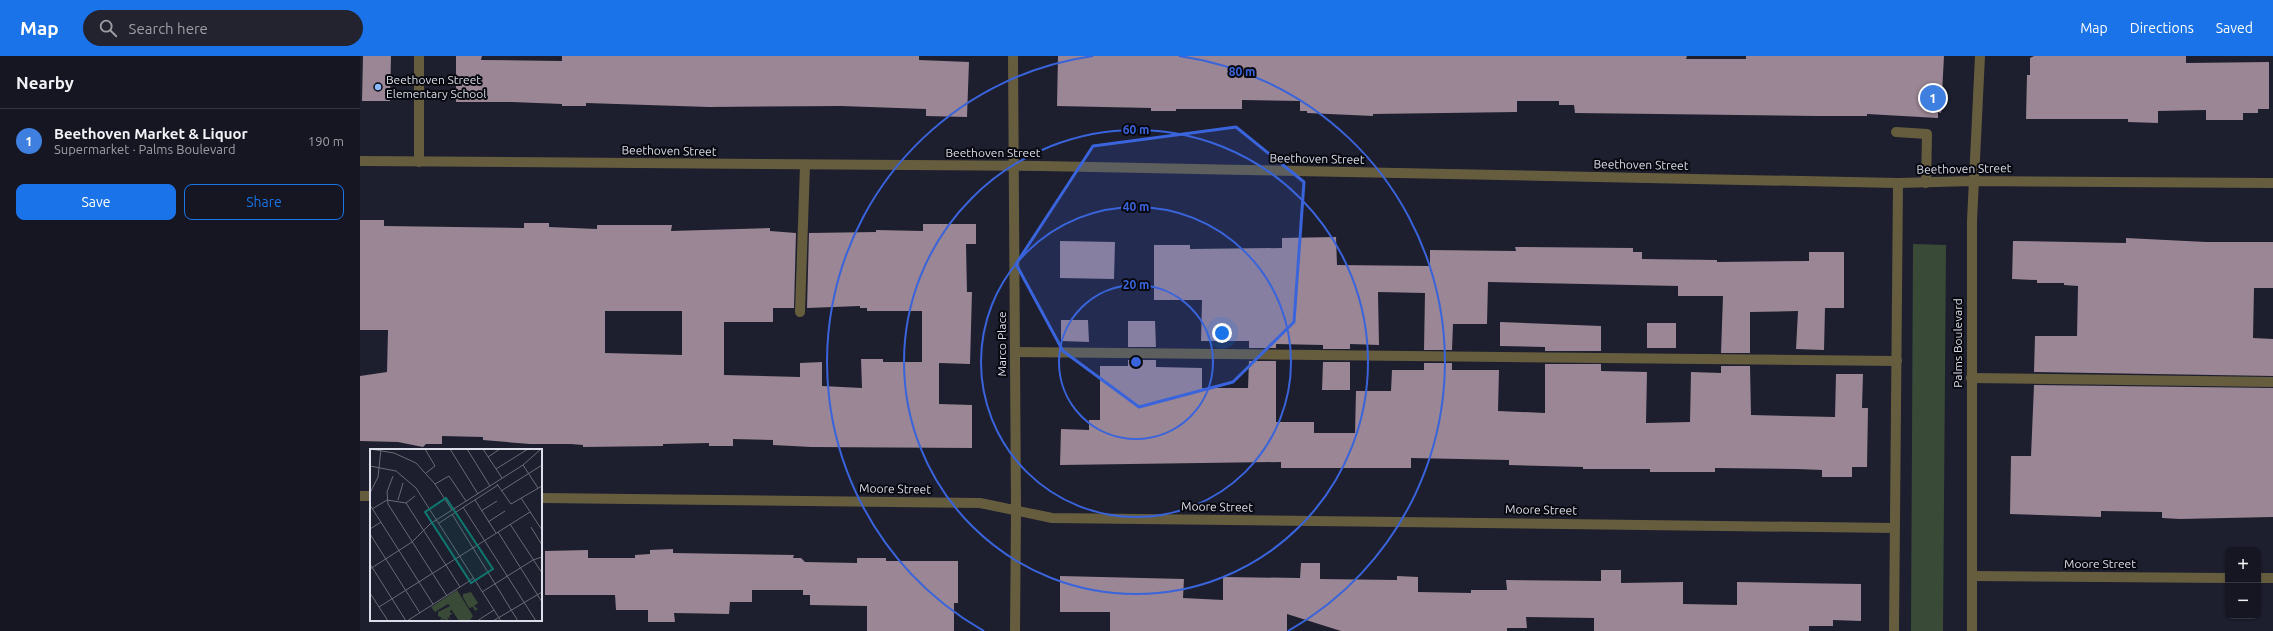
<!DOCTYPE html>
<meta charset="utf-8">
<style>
:root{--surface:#161622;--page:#23232f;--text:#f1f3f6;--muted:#9e9fa5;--line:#353540;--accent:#1a73e8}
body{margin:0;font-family:Ubuntu,sans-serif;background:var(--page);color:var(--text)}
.controls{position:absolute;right:12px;bottom:12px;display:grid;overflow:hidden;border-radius:8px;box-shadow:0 1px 3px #0004}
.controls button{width:36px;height:36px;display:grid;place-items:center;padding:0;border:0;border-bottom:1px solid var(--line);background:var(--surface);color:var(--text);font:20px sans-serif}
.you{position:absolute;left:862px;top:277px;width:14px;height:14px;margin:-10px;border:3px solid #fff;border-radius:50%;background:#1a73e8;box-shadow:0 0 0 6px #1a73e833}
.badge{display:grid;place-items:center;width:26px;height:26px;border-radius:50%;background:var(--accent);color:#fff;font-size:13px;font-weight:700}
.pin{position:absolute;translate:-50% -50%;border:2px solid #fff;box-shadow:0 1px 4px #0006}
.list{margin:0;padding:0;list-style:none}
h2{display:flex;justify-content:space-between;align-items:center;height:52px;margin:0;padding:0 16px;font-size:17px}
h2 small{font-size:13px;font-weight:400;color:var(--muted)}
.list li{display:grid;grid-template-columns:26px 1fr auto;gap:12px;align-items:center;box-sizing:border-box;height:64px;padding:0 16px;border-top:1px solid var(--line)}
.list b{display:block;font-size:15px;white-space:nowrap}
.list p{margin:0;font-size:13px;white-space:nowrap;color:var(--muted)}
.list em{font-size:13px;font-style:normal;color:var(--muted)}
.actions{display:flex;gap:8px;padding:12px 16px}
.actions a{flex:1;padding:9px 0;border:1px solid var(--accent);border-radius:8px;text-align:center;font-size:14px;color:var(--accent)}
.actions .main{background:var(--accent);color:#fff}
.icon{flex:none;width:22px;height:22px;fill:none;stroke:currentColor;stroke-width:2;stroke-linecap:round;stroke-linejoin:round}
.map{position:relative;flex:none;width:1913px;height:575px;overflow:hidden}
header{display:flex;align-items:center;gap:24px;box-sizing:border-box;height:56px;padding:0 20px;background:var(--accent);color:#fff}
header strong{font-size:19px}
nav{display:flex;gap:22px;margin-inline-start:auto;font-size:14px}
.search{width:280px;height:36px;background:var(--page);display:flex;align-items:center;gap:10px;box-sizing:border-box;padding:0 14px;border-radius:22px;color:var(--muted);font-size:15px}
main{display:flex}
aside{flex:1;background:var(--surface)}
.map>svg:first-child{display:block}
.green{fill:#394b37}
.building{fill:#9a8694;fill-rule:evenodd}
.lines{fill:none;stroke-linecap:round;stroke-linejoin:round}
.service{stroke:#665d3f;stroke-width:10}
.minor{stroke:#665d3f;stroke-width:10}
.tertiary{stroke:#665d3f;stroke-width:10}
.marked{fill:#3a64db;fill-opacity:0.2;stroke:#3a64db;stroke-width:3;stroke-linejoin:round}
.ring{fill:none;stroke:#3a64db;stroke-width:2}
.poi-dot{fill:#8abafc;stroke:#080910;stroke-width:1.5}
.labels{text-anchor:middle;stroke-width:4;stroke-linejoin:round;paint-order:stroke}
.poi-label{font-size:12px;fill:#dcdee9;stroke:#080910;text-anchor:start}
.street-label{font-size:12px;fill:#dcdee9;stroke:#080910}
.inset-road{fill:none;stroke:#696b79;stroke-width:1}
.view{fill:#0f766e;fill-opacity:0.15;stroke:#0f766e;stroke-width:2}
.inset-edge{fill:none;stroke:#dcdee9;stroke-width:2}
.centre{fill:#3a64db;stroke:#080910;stroke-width:2}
.ring-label{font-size:12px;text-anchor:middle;font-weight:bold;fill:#3a64db;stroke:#080910;stroke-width:4;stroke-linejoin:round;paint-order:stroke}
</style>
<header>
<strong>Map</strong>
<div class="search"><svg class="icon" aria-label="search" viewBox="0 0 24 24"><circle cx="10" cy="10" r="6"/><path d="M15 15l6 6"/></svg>Search here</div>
<nav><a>Map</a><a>Directions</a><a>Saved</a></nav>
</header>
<main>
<aside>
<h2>Nearby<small></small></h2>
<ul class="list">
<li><span class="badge" style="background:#3f7fe0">1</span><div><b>Beethoven Market &amp; Liquor</b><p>Supermarket · Palms Boulevard</p></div><em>190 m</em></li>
</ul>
<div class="actions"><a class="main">Save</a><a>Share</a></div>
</aside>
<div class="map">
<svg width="1913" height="575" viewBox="0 0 1913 575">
<rect width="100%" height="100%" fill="#1d1e2e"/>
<path class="green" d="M 1553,188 L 1586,189 L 1583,575 L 1551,575 Z"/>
<path class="building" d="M 3,0 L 31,0 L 30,45 L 2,45 Z
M 96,0 L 122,0 L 121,4 L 202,5 L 202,0 L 559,0 L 559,4 L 609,6 L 607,61 L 566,60 L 566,53 L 481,50 L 349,51 L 226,47 L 226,50 L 202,50 L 202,48 L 152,46 L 96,46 Z
M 698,0 L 1327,0 L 1326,3 L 1386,3 L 1386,0 L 1584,0 L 1581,57 L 1578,56 L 1578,62 L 1507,58 L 1507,60 L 1456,60 L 1215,57 L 1214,49 L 1199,49 L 1199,45 L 1157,45 L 1157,56 L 1013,58 L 1013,60 L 947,57 L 947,55 L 940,55 L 940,45 L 882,44 L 882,53 L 816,53 L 816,55 L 791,55 L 791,52 L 697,50 Z
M 1674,0 L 1826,0 L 1826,7 L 1909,6 L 1909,53 L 1898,53 L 1898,57 L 1883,57 L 1883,64 L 1846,64 L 1846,54 L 1798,55 L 1798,67 L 1768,66 L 1768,63 L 1666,63 L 1667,19 L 1670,19 L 1670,2 Z
M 0,164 L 24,164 L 24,170 L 164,172 L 164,167 L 189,167 L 189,171 L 237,173 L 237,169 L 312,169 L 311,175 L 410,172 L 410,175 L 436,177 L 434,252 L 413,252 L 413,266 L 364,266 L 364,319 L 440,321 L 440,307 L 462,306 L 462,330 L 502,332 L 501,303 L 523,303 L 523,306 L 562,306 L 562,255 L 507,255 L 507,252 L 500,252 L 500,250 L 447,252 L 449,177 L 516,176 L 516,174 L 563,175 L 563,168 L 616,168 L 616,188 L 606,188 L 607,236 L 612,236 L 610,308 L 579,307 L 579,348 L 612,349 L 612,392 L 451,391 L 413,389 L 413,384 L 373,383 L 373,390 L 349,390 L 349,387 L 303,388 L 303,390 L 223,391 L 223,389 L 211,388 L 170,388 L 123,384 L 123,381 L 82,380 L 82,388 L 66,388 L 63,391 L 38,386 L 0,385 L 0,320 L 27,316 L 28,274 L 0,274 ZM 245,255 L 322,255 L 322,299 L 245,297 Z
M 976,181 L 977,209 L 1070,210 L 1070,194 L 1156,195 L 1155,191 L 1273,192 L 1273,196 L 1282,196 L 1282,203 L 1357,204 L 1357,206 L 1449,205 L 1449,196 L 1484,196 L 1484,252 L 1465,252 L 1464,294 L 1436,293 L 1438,255 L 1390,256 L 1390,297 L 1361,297 L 1363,240 L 1318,240 L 1318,230 L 1128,226 L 1127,268 L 1093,268 L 1092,294 L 1064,294 L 1065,237 L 1018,236 L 1019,289 L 990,288 L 990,293 L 963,293 L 963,289 L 916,288 L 916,292 L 889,292 L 889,285 L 841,285 L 842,244 L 794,244 L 794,189 L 830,189 L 830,193 L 922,192 L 922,182 Z
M 1766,182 L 1846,186 L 1913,186 L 1913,232 L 1894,232 L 1893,282 L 1913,283 L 1913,320 L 1674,316 L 1675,280 L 1717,280 L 1718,230 L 1704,229 L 1704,227 L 1677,227 L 1677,224 L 1652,223 L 1653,185 L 1766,187 Z
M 700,185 L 755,186 L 754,223 L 700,222 Z
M 701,264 L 728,264 L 729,286 L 701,285 Z
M 768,265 L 795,265 L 796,291 L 768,291 Z
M 1140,266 L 1241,270 L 1241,295 L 1185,295 L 1185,291 L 1140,290 Z
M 1287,267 L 1316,267 L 1316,292 L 1287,292 Z
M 768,304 L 796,304 L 796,311 L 842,312 L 842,332 L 888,332 L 889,305 L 916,305 L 916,366 L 954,366 L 954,377 L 995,377 L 996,335 L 1031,335 L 1032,314 L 1064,314 L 1064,307 L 1092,307 L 1092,314 L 1139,314 L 1138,355 L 1185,357 L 1185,308 L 1241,308 L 1241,315 L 1287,316 L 1286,367 L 1330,366 L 1331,316 L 1361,317 L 1361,310 L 1390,310 L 1391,359 L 1475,361 L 1476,318 L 1503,318 L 1502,352 L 1508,352 L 1507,411 L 1492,411 L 1492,421 L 1462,421 L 1462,414 L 1438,413 L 1355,412 L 1355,416 L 1290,416 L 1290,413 L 1223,413 L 1223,411 L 1149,409 L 1149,404 L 1051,402 L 1051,412 L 921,412 L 921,406 L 700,409 L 701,373 L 729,374 L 729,364 L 740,364 L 740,310 L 768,310 Z
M 963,306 L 990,306 L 990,334 L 962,334 Z
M 1674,329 L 1913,332 L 1913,461 L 1820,463 L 1802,462 L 1802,456 L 1741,455 L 1741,461 L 1650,458 L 1651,400 L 1671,400 Z
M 313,493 L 313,497 L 434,499 L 433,502 L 441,502 L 445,506 L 497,507 L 497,502 L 526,502 L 526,505 L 598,505 L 598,547 L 594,547 L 594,575 L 507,575 L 507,550 L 450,549 L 450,539 L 443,539 L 443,534 L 392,534 L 392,546 L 370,546 L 369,558 L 314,557 L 315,566 L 288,566 L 288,554 L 256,554 L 255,539 L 185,539 L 185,495 L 228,494 L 228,502 L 275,502 L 275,499 L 290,498 L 290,494 Z
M 941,507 L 960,507 L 960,523 L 1037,524 L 1037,520 L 1058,521 L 1058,536 L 1111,537 L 1111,534 L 1147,534 L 1146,524 L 1241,525 L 1241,514 L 1261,514 L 1261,527 L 1323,526 L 1323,548 L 1377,549 L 1377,526 L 1501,528 L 1501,565 L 1473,564 L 1473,570 L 1449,570 L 1449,575 L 1234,575 L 1234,562 L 1166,561 L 1167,572 L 1147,572 L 1147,575 L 981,575 L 927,558 L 927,575 L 750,575 L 750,556 L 700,556 L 700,520 L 824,523 L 823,542 L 863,544 L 863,521 L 940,522 Z"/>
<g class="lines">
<path class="service" d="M 1536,76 L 1567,78 L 1566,127
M 440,256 L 445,109
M 655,296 L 1537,305
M 1611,322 L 1913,326"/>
<path class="minor" d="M 653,0 L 656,455 L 655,575
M 59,106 L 59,0
M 0,440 L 11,440
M 181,442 L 620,447 L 692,462 L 1535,472
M 1612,520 L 1868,522
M 1898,522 L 1913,522
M 1534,575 L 1538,127"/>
<path class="tertiary" d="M 0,105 L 681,110 L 1538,127 L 1613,125 L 1913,127
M 1612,575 L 1612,165 L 1620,0"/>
</g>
<path class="marked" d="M 876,71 L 944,126 L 934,266 L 873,326 L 779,351 L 703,295 L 656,208 L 733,90 Z"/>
<g class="ring">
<circle cx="776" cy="306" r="77"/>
<circle cx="776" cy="306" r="155"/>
<circle cx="776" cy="306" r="232"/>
<path d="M624 575A309 309 0 0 1 733 0M819 0A309 309 0 0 1 928 575"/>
</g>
<circle class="poi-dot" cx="18" cy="31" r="4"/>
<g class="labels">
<g class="poi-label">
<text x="26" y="28">Beethoven Street<tspan x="26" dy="14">Elementary School</tspan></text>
</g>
<g class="street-label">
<text transform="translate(309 95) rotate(1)" y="4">Beethoven Street</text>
<text x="633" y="101">Beethoven Street</text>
<text transform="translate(957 103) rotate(1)" y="4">Beethoven Street</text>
<text transform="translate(1281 109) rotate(1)" y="4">Beethoven Street</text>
<text transform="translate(1604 113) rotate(-1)" y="4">Beethoven Street</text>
<text transform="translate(1598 287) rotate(-90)" y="4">Palms Boulevard</text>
<text transform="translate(642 288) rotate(-90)" y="4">Marco Place</text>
<text transform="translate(535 433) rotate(1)" y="4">Moore Street</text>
<text transform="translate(857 451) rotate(1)" y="4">Moore Street</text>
<text transform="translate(1181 454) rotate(1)" y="4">Moore Street</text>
<text x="1740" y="512">Moore Street</text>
</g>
</g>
<g transform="translate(10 393)">
<rect width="172" height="172" fill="#1d1e2e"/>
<path d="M 87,141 L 103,167 L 100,171 L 89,172 L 81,160 L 80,164 L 83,164 L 79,167 L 81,170 L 77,168 L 79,172 L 74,170 L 69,172 L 72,169 L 68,167 L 68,163 L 80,157 L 78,155 L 65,163 L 61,158 ZM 101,143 L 108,154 L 104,157 L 108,160 L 105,162 L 103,158 L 99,159 L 93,148 L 93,145 Z" fill="#394b37"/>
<path class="inset-road" d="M 0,0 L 24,4 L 46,14 L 65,35 L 82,61M 55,0 L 65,17 L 56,24M 80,0 L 108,45M 97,0 L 120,37M 113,0 L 132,29M 118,8 L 130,0M 153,16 L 168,39M 0,17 L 26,22 L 46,39 L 131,172M 126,20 L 158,0M 23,27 L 17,43 L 18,55 L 77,147M 65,35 L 79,27 L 96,52M 127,35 L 141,55 L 172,37M 131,42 L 172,16M 0,44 L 8,28 L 11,0M 151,49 L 172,81M 28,51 L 33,34M 105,51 L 126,84M 36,54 L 90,138M 0,56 L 63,155M 93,58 L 166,172M 2,60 L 17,51 L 36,54 L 45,47M 111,62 L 127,52M 82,65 L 148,172M 118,73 L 135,62M 69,74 L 128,36M 140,75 L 172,124M 161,78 L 172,96M 0,80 L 11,73M 128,83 L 172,153M 0,85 L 50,164M 0,115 L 36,172M 0,120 L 42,93 L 60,75 L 153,16 L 171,0M 112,143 L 163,111 L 172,108M 0,144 L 18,172M 9,158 L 160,63M 37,172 L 104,129M 107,172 L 124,161M 123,172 L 172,143"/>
<path class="view" d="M 76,49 L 123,120 L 101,134 L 55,63 Z"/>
<rect width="172" height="172" class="inset-edge"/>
</g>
<circle cx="776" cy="306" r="6" class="centre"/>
<g class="ring-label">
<text x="882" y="20">80 m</text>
<text x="776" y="78">60 m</text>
<text x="776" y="155">40 m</text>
<text x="776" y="233">20 m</text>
</g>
</svg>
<div class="controls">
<button>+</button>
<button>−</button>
</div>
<div class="you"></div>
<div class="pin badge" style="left:1573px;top:42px;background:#3f7fe0">1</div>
</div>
</main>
